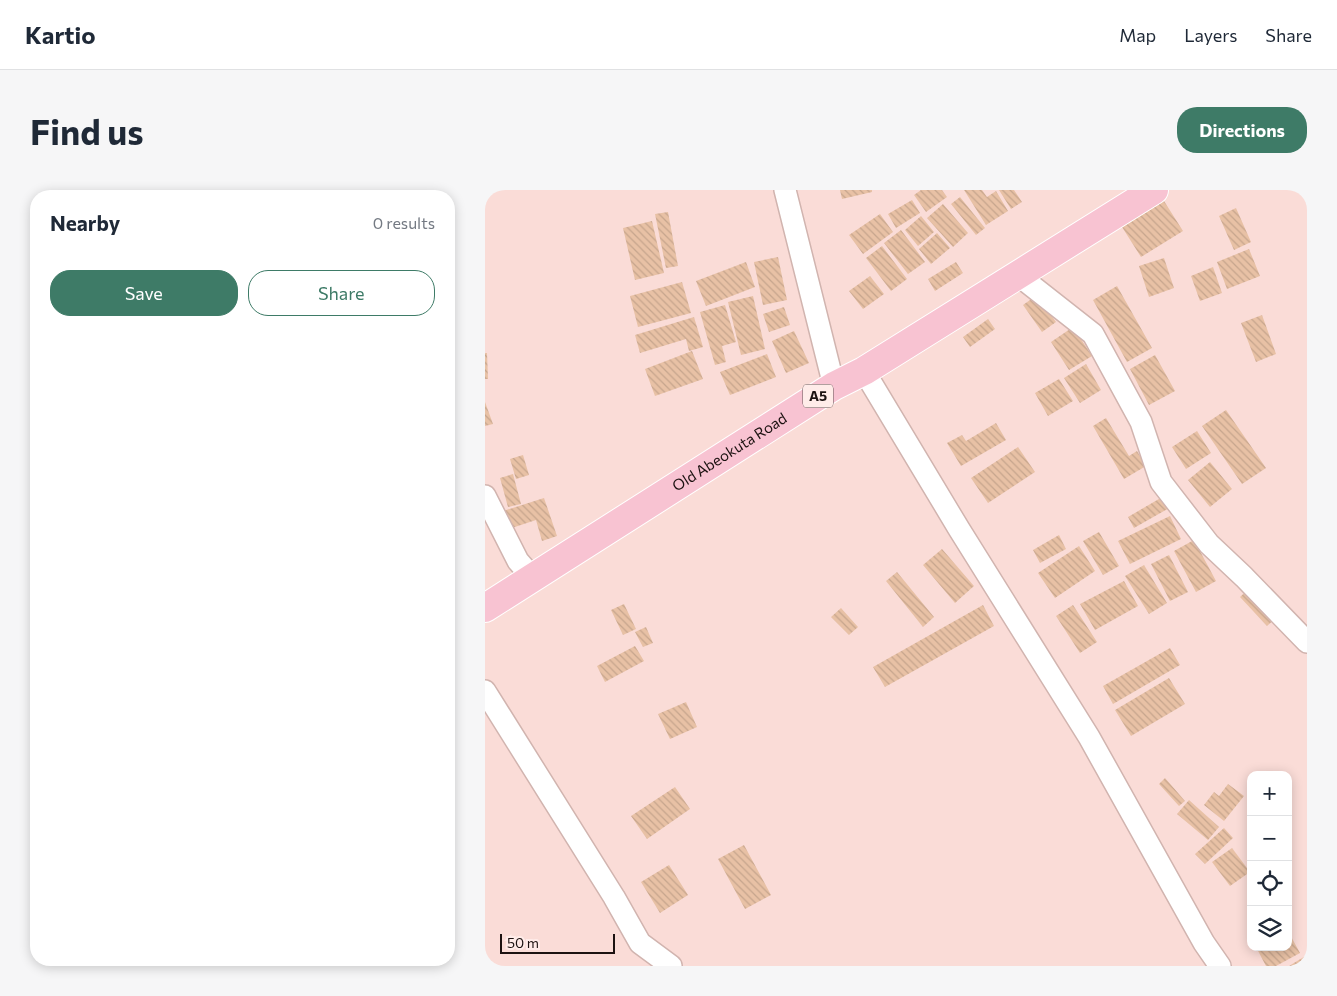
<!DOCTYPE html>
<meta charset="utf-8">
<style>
:root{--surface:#fff;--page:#f6f6f7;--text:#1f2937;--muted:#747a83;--line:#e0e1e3;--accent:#3e7b67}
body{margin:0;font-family:Commissioner,sans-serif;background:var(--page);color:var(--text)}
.controls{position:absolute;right:15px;bottom:15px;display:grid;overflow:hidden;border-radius:10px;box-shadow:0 2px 12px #0003}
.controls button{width:45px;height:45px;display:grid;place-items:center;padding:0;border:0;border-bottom:1px solid var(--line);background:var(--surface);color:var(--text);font:25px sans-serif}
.scale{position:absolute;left:15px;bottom:12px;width:115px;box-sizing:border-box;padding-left:5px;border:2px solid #1c1211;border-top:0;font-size:14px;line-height:18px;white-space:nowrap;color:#1c1211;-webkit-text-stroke:4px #ffece9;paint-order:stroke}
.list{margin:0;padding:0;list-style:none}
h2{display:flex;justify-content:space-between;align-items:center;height:65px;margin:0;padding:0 20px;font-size:21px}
h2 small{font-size:16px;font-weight:400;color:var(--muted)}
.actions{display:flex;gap:10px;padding:15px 20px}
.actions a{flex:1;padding:11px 0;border:1px solid var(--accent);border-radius:20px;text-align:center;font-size:18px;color:var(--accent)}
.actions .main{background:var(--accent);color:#fff}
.icon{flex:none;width:28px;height:28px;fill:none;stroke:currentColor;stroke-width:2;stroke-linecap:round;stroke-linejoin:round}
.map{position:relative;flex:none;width:822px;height:776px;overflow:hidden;border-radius:20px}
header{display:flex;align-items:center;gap:30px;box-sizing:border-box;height:70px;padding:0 25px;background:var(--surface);border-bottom:1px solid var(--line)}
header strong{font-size:24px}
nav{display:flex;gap:28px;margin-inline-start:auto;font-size:18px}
.intro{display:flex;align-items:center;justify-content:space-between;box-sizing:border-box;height:120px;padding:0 30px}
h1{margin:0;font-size:35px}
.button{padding:12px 22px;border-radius:20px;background:var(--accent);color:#fff;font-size:18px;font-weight:700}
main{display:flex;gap:30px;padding:0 30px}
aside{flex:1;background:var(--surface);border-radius:20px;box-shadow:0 2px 12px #0003}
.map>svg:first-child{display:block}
.building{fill:url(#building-back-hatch)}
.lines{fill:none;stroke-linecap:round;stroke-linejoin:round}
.minor-casing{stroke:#d1b4af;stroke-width:24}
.highway-casing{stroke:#fff;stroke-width:30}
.minor{stroke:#fff;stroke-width:21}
.highway{stroke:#f8c3d2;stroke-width:28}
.labels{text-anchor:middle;stroke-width:4.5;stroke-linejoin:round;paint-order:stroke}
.shield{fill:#ffece9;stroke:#605352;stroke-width:1}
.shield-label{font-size:14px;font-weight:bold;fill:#1c1211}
.street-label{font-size:15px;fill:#1c1211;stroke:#ffece9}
</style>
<header>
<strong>Kartio</strong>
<nav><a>Map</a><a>Layers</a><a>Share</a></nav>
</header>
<div class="intro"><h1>Find us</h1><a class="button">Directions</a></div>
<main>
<aside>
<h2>Nearby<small>0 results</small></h2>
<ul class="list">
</ul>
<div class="actions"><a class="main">Save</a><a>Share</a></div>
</aside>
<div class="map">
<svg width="822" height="776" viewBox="0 0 822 776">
<defs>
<pattern id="building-back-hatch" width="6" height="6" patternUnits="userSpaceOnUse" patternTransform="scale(1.25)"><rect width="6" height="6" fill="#e8c1a5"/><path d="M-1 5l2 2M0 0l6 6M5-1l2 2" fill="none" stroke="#c6a58d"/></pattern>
</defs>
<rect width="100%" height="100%" fill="#fadcd7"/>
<path class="building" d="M 355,0 L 387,0 L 387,2 L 357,9 Z
M 436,0 L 457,0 L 462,7 L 441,22 L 429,5 Z
M 479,0 L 497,0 L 502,7 L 511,1 L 523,21 L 501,35 Z
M 514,0 L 529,0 L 537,12 L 526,19 Z
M 475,7 L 500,38 L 491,45 L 466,14 Z
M 427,10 L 435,23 L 411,38 L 403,24 Z
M 679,11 L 698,41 L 656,67 L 637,37 Z
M 458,14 L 483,43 L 468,57 L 442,28 Z
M 751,18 L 766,52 L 749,60 L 734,26 Z
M 183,22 L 193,76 L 181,78 L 170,24 Z
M 395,24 L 408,42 L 378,64 L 364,45 Z
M 436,26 L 449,42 L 433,56 L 420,40 Z
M 167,31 L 179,83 L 150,90 L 138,38 Z
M 416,40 L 440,72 L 423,84 L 399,53 Z
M 452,43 L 465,58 L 446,74 L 434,59 Z
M 397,56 L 422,89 L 406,101 L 381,68 Z
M 764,59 L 775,86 L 742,99 L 732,72 Z
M 293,67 L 302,110 L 278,115 L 269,72 Z
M 679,68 L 689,98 L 664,107 L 654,76 Z
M 261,72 L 270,97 L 221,116 L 211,91 Z
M 471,72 L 478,83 L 450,101 L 443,89 Z
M 728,77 L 737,103 L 715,111 L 706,86 Z
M 385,86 L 399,104 L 378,119 L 364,101 Z
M 197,92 L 206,123 L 153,137 L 145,106 Z
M 632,96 L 667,158 L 642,172 L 608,110 Z
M 552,105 L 571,132 L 557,142 L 538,115 Z
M 268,106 L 280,159 L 256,165 L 243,112 Z
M 240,115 L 251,152 L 237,156 L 241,172 L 230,175 L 215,122 Z
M 299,117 L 305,135 L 284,142 L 278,124 Z
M 777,125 L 791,164 L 771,172 L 756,133 Z
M 209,127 L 218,157 L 204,161 L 201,149 L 155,163 L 150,145 Z
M 503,129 L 510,139 L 485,157 L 478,147 Z
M 588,137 L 607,166 L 584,180 L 566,152 Z
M 309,141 L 324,173 L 301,183 L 287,151 Z
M 207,161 L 218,189 L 170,206 L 160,179 Z
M 0,163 L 2,163 L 3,189 L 0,189 Z
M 282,164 L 291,187 L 245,205 L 235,182 Z
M 670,165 L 690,201 L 664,215 L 645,179 Z
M 601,174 L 616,200 L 595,213 L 579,188 Z
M 574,189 L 588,211 L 563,226 L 550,203 Z
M 0,212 L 8,234 L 0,236 Z
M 741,220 L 781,278 L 757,294 L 717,236 Z
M 621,228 L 644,266 L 652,261 L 661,276 L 639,289 L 608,236 Z
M 511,233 L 521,250 L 476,276 L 462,253 L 477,245 L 481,251 Z
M 712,241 L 726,263 L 701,279 L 687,257 Z
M 533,257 L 550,282 L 503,313 L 486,288 Z
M 38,265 L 44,285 L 31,289 L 25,269 Z
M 725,272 L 747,299 L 725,317 L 703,290 Z
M 28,284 L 36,314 L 23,317 L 15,288 Z
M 679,306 L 686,317 L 649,338 L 643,327 Z
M 59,308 L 72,346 L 57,351 L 51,330 L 21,340 L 15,322 Z
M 685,326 L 696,349 L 645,374 L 633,351 Z
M 614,342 L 634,376 L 618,385 L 598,351 Z
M 574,345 L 581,359 L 555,373 L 548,360 Z
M 709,350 L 731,391 L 711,402 L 689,361 Z
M 594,356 L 610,381 L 570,408 L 553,383 Z
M 457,359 L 489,396 L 470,413 L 438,375 Z
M 684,365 L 703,402 L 685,411 L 666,374 Z
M 659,375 L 682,413 L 664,424 L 640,386 Z
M 412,382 L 449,427 L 438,437 L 401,391 Z
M 639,391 L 653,416 L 610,440 L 595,414 Z
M 767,396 L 794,425 L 782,436 L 755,407 Z
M 139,414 L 151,439 L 138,445 L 126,420 Z
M 498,415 L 509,436 L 400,497 L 388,477 Z
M 588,415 L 612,452 L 595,463 L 571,426 Z
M 356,418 L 373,437 L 364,445 L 346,427 Z
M 161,437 L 168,453 L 158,457 L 150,442 Z
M 150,456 L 159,471 L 120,492 L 112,476 Z
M 685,458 L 695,475 L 628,514 L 618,496 Z
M 684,488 L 700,514 L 646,546 L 630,520 Z
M 201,512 L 212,537 L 185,549 L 173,524 Z
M 680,588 L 700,611 L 694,616 L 674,594 Z
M 743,594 L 759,606 L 739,631 L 719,615 L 729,602 L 734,606 Z
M 190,597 L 205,619 L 162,649 L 146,626 Z
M 704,610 L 734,637 L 723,650 L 692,624 Z
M 739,638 L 748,648 L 720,674 L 710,664 Z
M 259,655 L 286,705 L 260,719 L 233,669 Z
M 747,658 L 765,682 L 745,696 L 727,672 Z
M 184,675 L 203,705 L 175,723 L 156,692 Z
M 803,741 L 815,763 L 791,776 L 781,776 L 771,757 L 803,757 Z
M 822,765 L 822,776 L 804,776 Z"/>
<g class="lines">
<g class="minor-casing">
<path id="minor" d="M 300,0 L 349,196
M 533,85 L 608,144 L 656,232 L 676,292 L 724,354 L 759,387 L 822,452
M 379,181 L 474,339 L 604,547 L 719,753 L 735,776
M 0,306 L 33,371 L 48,388
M 0,501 L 129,707 L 155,753 L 186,776"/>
</g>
<g class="highway-casing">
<g id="highway">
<path id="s1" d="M 0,418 L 349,196 L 379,181 L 669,0"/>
</g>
</g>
<use href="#minor" class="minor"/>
<use href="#highway" class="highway"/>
</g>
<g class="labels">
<rect class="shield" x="318" y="194.5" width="30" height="23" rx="4"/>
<g class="shield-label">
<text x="333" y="211">A5</text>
</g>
<g class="street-label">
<text dy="5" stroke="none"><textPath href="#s1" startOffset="290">Old Abeokuta Road</textPath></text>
</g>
</g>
</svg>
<div class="controls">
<button>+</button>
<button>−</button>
<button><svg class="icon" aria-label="locate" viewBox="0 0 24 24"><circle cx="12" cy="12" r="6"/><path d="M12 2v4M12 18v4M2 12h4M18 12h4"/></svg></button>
<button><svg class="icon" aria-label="layers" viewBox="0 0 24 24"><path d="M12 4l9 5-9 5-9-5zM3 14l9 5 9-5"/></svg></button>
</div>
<div class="scale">50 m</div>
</div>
</main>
